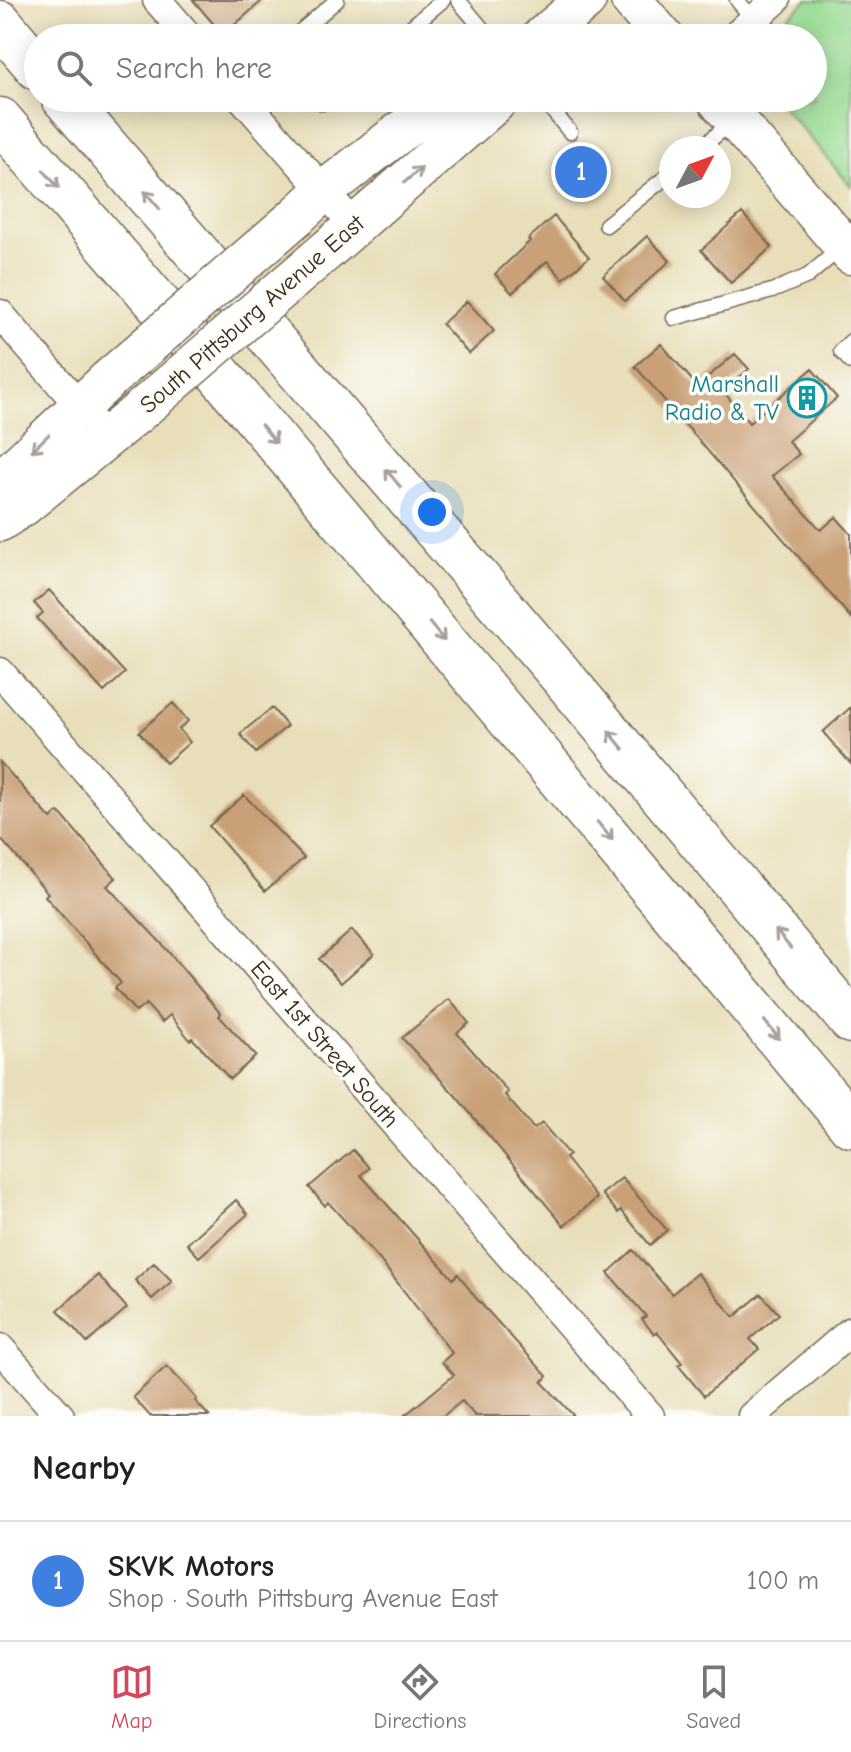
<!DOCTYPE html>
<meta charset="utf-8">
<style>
:root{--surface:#fff;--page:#f6f6f6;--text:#222;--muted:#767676;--line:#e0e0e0;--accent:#d1495b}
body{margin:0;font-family:"Comic Neue",sans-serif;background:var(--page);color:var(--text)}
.compass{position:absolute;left:659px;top:136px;width:72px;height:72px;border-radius:50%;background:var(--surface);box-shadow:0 4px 20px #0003;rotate:49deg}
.you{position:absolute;left:432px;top:512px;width:28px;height:28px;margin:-20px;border:6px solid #fff;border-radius:50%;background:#1a73e8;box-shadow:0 0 0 12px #1a73e833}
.badge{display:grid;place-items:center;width:52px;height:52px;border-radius:50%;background:var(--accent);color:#fff;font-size:26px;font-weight:700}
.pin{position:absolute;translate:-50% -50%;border:4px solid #fff;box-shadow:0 2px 8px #0006}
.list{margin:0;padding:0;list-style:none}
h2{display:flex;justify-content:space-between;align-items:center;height:104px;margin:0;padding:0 32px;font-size:34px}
h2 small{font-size:26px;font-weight:400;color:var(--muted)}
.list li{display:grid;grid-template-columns:52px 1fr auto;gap:24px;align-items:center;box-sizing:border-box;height:120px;padding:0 32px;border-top:2px solid var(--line)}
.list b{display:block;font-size:30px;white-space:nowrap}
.list p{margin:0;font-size:26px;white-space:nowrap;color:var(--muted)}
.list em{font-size:26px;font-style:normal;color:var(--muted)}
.icon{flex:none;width:44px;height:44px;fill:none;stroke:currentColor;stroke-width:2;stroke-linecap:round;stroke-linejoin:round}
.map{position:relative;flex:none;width:851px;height:1416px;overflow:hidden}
.search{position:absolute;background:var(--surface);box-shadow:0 4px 20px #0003;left:24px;right:24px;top:24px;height:88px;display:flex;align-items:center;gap:20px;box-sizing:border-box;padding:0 28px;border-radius:44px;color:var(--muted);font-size:30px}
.sheet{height:224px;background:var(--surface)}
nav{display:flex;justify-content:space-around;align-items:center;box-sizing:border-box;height:112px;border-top:2px solid var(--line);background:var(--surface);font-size:22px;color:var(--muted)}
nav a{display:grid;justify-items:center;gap:4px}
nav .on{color:var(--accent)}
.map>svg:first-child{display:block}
.green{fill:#97da92;stroke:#698258;stroke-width:2}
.building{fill:#c9a077}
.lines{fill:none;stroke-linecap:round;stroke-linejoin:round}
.lane-casing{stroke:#786954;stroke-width:17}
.street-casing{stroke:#786954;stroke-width:31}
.secondary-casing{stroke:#786954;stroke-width:43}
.highway-casing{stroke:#786954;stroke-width:47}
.lane{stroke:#fff;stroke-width:14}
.street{stroke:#fff;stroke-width:28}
.secondary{stroke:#fff;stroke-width:40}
.highway{stroke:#fff;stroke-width:44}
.secondary-bridge-casing{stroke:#786954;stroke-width:43;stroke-linecap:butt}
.secondary-bridge{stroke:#fff;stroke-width:40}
.oneway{stroke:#a79f9a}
.labels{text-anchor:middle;stroke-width:7;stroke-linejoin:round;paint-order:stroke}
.street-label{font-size:24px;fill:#3b2a1e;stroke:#fdfcf7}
.culture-label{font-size:24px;fill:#0d838f;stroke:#fdfcf7;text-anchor:end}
</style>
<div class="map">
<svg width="851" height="1416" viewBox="0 0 851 1416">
<rect width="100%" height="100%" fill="#fdfcf7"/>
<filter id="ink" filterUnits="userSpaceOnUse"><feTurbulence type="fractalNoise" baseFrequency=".0125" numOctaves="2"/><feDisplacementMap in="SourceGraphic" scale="16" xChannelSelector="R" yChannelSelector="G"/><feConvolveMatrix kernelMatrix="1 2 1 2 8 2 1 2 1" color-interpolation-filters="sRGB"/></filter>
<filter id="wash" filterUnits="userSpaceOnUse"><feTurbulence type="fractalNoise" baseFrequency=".006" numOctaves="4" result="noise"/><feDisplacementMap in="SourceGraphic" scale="32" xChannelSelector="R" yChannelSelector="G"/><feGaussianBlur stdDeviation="1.8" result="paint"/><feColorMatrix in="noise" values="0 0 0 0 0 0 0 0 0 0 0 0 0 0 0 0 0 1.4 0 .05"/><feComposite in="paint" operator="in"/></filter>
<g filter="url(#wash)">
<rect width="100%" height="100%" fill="#e8deb9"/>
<path class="green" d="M 807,0 L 851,0 L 851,186 L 775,98 L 813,98 L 813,38 L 763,38 Z"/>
<g id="blocks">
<path class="building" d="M 193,0 L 263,0 L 223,35 Z
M 584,153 L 601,171 L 578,191 L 562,173 Z
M 742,213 L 772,247 L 731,283 L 701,250 Z
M 554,216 L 589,257 L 563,279 L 547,261 L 512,293 L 495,274 L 530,241 L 528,239 Z
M 647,236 L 670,261 L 625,301 L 603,276 Z
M 467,301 L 494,331 L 469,354 L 442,324 Z
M 661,344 L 697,386 L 735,354 L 749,369 L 723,391 L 749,423 L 812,369 L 837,398 L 788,441 L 799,454 L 772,476 L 821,530 L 836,517 L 851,534 L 851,618 L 635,366 Z
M 49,590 L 125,673 L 104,692 L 37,618 L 43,613 L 34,603 Z
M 173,703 L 188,721 L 179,729 L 190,742 L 166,763 L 139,732 Z
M 851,707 L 851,764 L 823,732 Z
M 272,708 L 287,726 L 256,753 L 240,734 Z
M 0,762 L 51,819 L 59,812 L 116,878 L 107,886 L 161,943 L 221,1014 L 219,1016 L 256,1056 L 230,1079 L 192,1038 L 190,1040 L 170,1015 L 162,1022 L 146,1004 L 136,1012 L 115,988 L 121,983 L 45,896 L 48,893 L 0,838 Z
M 244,795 L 304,858 L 265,891 L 209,826 Z
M 352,930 L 374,954 L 341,983 L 319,959 Z
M 449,999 L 469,1023 L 457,1033 L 508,1092 L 505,1095 L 534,1129 L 542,1123 L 569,1155 L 565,1158 L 597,1198 L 564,1226 L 455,1095 L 402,1038 Z
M 353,1150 L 369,1168 L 361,1175 L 453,1279 L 458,1274 L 476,1298 L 547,1376 L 542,1382 L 574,1416 L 475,1416 L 462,1401 L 443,1416 L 404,1416 L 454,1375 L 442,1362 L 452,1353 L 379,1259 L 328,1202 L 325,1206 L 309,1187 Z
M 622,1178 L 667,1230 L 650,1245 L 621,1210 L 618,1213 L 602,1194 Z
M 236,1200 L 248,1214 L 199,1257 L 187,1244 Z
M 633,1250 L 672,1294 L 697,1273 L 734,1317 L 761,1294 L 779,1314 L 750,1339 L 759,1349 L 704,1396 L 678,1365 L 682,1363 L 657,1332 L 654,1334 L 642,1319 L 646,1316 L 608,1273 Z
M 154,1263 L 172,1281 L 152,1299 L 135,1280 Z
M 98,1275 L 127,1308 L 87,1343 L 58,1310 Z
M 167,1366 L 197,1399 L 195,1401 L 209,1416 L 150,1416 L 133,1397 Z"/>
</g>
</g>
<g filter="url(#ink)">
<use href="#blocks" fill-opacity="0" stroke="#786954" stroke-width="2"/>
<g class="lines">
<g class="lane-casing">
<path id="lane" d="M 458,0 L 490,38
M 737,0 L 754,20
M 293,38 L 337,0
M 398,38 L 443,0
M 318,98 L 322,103 L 328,98
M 542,98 L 570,132
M 701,148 L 734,120
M 606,225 L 671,173
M 674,318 L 772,291 L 808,276 L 843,246
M 851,341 L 841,351 L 851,362"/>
</g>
<g class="street-casing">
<path id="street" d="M 157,0 L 190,38
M 733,38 L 776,0
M 242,98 L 355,226
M 0,314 L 91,419
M 0,672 L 650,1416
M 0,1348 L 60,1416
M 752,1416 L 851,1331"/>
</g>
<g class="secondary-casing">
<path id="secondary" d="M 631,0 L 664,38
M 541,38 L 586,0
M 716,98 L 851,254
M 297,216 L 324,191 L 444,98
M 326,251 L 495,103 L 497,98
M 0,482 L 108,380
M 0,521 L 23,506 L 136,414"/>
</g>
<g class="highway-casing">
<path id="highway" d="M 0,23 L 38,68
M 64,98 L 565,680 L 851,1021
M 0,120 L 219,374 L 851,1125"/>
</g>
<use href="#lane" class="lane"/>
<use href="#street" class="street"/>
<use href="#secondary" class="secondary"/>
<use href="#highway" class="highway"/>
<g class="secondary-bridge-casing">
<path id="secondary-bridge" d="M 108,380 L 297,216
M 136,414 L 326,251"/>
</g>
<use href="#secondary-bridge" class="secondary-bridge"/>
</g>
<defs><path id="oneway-shaft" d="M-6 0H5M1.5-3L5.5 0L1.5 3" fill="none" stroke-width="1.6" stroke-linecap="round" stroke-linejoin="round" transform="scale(2)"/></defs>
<g class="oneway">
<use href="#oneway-shaft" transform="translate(413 175) rotate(-41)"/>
<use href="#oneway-shaft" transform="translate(51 179) rotate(49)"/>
<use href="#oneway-shaft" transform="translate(152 200) rotate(-131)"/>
<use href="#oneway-shaft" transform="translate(269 434) rotate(50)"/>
<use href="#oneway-shaft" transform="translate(40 443) rotate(136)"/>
<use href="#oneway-shaft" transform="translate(393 478) rotate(-130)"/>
<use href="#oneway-shaft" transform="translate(437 632) rotate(50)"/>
<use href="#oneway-shaft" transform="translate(616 740) rotate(-130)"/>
<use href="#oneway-shaft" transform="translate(605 831) rotate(50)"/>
<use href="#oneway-shaft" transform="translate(783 939) rotate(-130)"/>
<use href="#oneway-shaft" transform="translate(772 1030) rotate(51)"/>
</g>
</g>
<defs>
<g id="building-ring" transform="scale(2)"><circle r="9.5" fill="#fdfcf7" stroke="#0f9aa8" stroke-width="1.5"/><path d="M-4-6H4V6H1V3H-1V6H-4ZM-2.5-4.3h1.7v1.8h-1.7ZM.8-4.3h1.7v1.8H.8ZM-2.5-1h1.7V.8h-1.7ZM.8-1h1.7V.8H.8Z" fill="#0f9aa8"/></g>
</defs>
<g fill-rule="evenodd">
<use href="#building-ring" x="807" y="398"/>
</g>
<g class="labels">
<g class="street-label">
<text transform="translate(252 314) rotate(-41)" y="8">South Pittsburg Avenue East</text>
<text transform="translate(325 1044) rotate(49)" y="8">East 1st Street South</text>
</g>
<g class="culture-label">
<text x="779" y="392">Marshall<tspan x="779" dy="28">Radio &amp; TV</tspan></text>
</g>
</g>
</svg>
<svg class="compass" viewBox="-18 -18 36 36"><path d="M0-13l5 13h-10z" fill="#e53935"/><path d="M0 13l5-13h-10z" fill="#767676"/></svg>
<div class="you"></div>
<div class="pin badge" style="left:581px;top:172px;background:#3f7fe0">1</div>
<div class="search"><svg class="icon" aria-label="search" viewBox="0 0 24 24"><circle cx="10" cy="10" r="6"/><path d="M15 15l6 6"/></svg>Search here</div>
</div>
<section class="sheet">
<h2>Nearby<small></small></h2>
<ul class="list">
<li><span class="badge" style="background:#3f7fe0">1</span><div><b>SKVK Motors</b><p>Shop · South Pittsburg Avenue East</p></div><em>100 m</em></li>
</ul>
</section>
<nav>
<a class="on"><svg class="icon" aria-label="map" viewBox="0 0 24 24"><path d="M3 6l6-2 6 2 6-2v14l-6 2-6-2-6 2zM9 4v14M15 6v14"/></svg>Map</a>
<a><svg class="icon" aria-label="directions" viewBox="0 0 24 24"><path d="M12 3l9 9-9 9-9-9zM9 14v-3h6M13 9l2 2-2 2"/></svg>Directions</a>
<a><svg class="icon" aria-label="saved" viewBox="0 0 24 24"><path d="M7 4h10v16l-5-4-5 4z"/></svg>Saved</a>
</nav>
